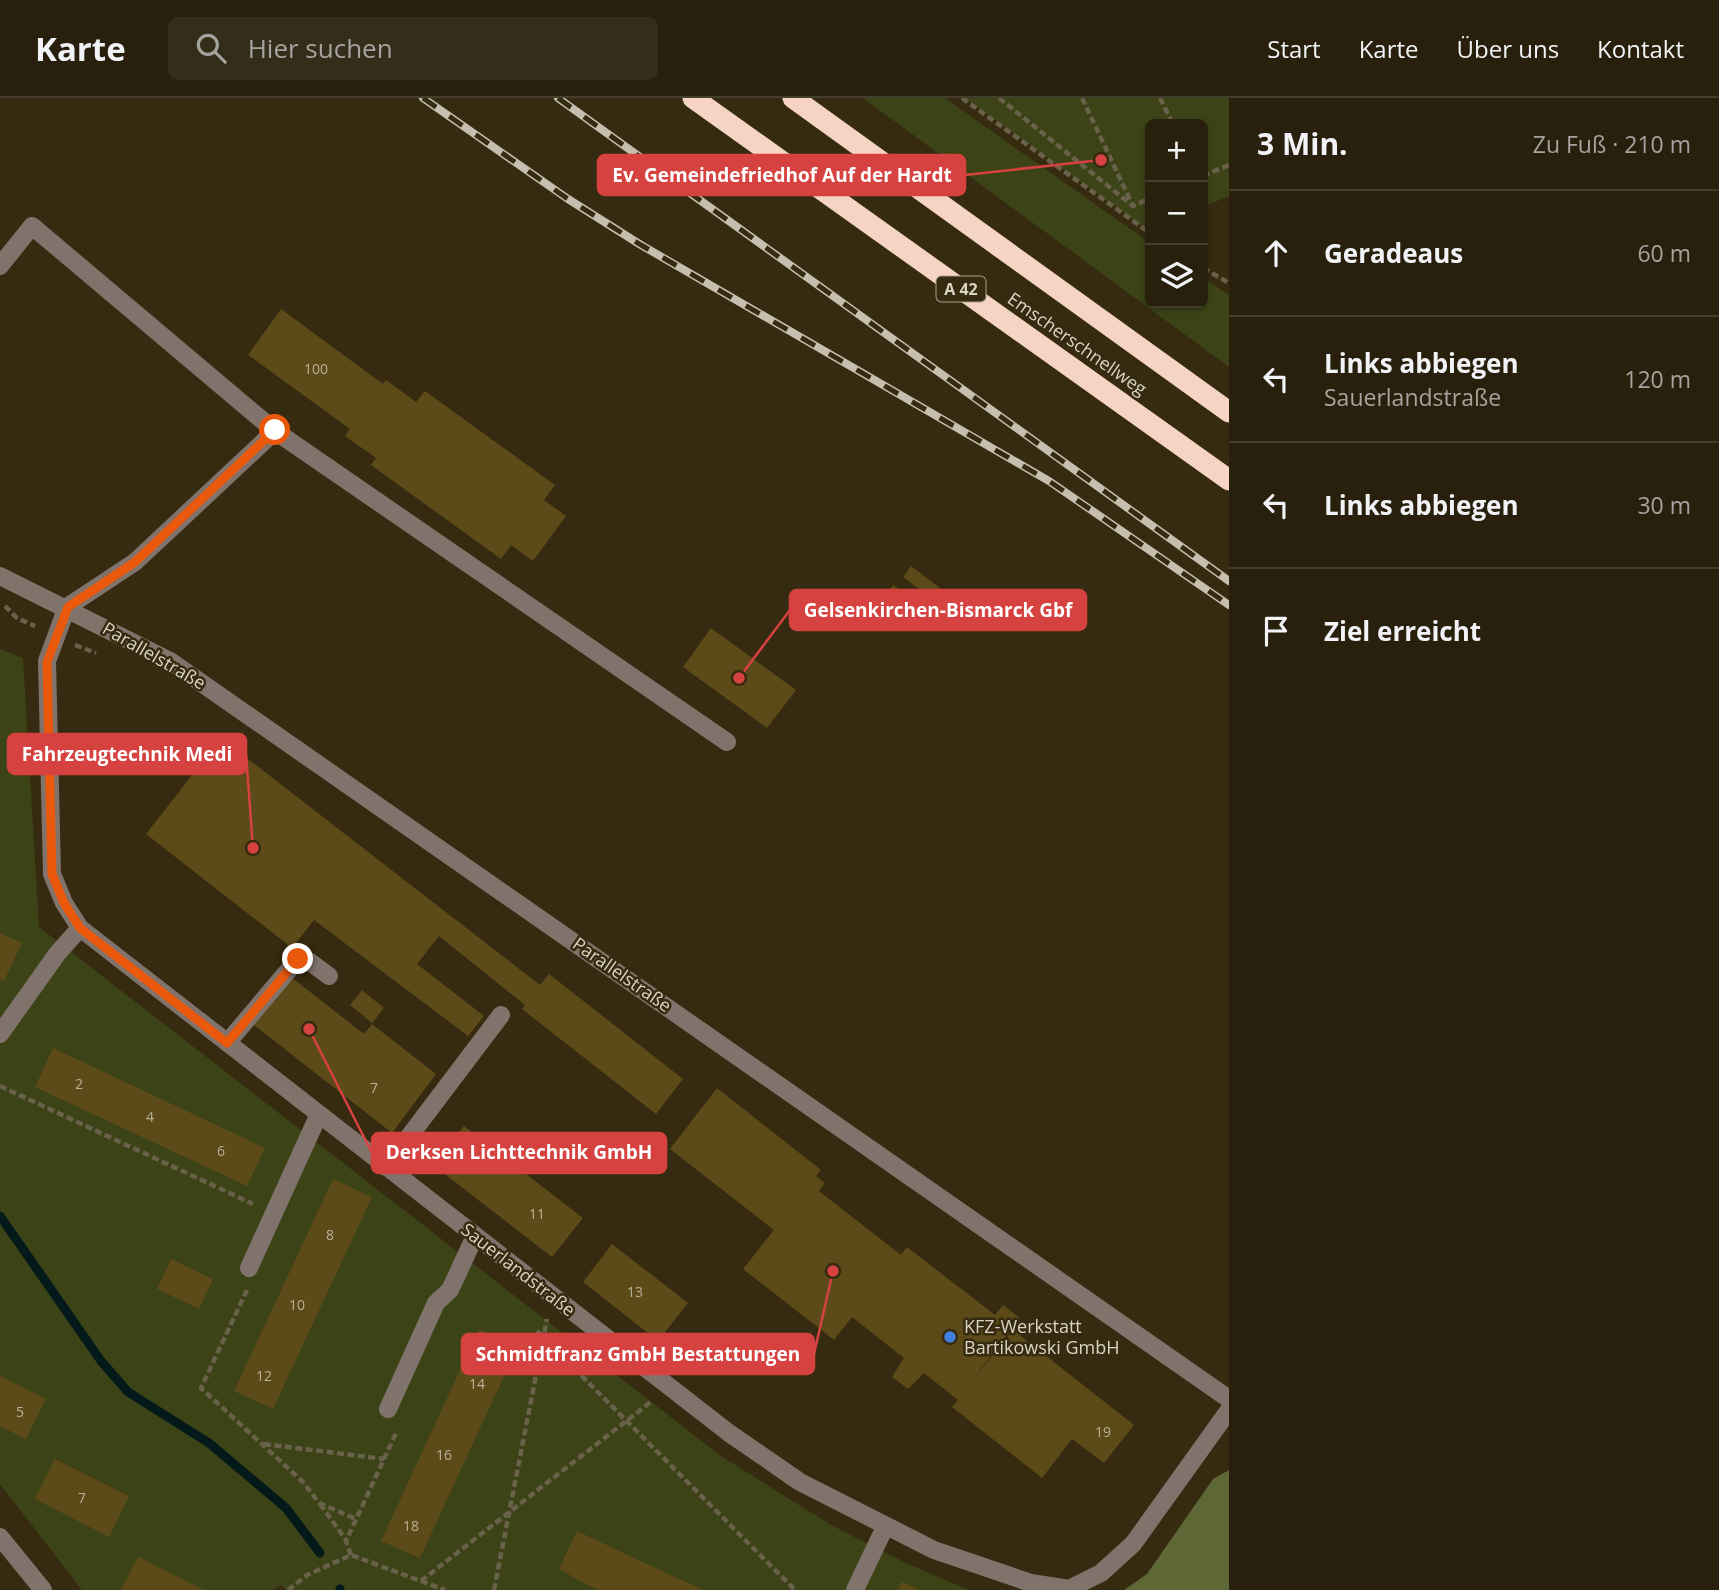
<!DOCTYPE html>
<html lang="de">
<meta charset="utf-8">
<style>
:root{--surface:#28200c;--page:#342d1a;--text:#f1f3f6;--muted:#a5a39d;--line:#443e2d}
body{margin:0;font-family:"Open Sans",sans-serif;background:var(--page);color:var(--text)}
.controls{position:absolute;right:21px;top:21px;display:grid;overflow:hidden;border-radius:10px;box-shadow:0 2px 5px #0004}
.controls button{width:63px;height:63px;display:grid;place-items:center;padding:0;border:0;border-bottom:2px solid var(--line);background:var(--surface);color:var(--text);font:35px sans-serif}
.stop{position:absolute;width:21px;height:21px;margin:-16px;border:5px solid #ea580c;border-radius:50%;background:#fff}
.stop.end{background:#ea580c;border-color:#fff;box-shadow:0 2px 7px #0008}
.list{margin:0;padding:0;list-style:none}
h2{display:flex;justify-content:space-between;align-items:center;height:91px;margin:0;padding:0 28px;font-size:30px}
h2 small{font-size:23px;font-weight:400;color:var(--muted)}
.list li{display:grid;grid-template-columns:46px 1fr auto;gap:21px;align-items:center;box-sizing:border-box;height:126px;padding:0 28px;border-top:2px solid var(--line)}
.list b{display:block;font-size:26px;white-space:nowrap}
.list p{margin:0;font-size:23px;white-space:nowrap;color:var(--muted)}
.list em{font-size:23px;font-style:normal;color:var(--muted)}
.icon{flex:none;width:38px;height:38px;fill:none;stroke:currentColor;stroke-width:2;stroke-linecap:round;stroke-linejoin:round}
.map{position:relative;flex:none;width:1229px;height:1492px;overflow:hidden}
header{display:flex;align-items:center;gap:42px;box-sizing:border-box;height:98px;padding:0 35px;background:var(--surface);border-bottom:2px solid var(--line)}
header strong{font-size:33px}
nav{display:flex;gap:38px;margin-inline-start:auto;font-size:24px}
.search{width:490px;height:63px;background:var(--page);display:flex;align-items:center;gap:18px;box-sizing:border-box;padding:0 24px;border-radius:10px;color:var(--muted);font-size:26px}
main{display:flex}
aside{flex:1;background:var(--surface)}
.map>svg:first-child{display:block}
.green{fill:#3c4317}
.forest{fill:#5e6736}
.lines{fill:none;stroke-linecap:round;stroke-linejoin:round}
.stream{stroke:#041a1a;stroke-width:9}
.building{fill:#5c4a18}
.path{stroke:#6a614a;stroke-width:4.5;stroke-dasharray:7 3.5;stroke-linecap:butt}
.minor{stroke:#80736c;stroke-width:18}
.highway{stroke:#f6d4c3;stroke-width:21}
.rail-casing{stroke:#c6bfaf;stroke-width:8}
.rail{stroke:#362b10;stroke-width:5;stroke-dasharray:16;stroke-linecap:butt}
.route{stroke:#ea580c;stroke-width:9}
.shop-dot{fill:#3f7fe0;stroke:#362b10;stroke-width:2.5}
.labels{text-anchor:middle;stroke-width:5;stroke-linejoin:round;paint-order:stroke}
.number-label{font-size:14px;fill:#bab199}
.shield{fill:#362b10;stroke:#a8a18e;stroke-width:2}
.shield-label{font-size:16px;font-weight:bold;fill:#d9d3c4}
.street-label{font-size:18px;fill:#d9d3c4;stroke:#362b10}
.poi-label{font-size:18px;fill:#d9d3c4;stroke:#362b10;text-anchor:start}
.leader{fill:none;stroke:#d6423f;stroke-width:2.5}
.callout-dot{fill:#d6423f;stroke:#362b10;stroke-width:2.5}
.callout{fill:#d6423f;stroke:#d6423f;stroke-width:2.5}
.callout-label{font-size:19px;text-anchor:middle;font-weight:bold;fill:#fff}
</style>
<header>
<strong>Karte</strong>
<div class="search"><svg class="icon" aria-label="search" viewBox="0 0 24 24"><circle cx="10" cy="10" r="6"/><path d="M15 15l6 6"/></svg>Hier suchen</div>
<nav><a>Start</a><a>Karte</a><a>Über uns</a><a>Kontakt</a></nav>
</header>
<main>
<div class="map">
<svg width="1229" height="1492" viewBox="0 0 1229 1492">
<rect width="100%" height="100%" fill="#362b10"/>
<path class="green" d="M 863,0 L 945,0 L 1150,145 L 1150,205 L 1203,205 L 1203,180 L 1229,197 L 1229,269 Z
M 965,0 L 1229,0 L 1229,98 L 1203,109 L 1203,26 L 1150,26 L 1150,129 L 1146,131 Z
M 0,551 L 23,560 L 39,829 L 721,1358 L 831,1427 L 908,1466 L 969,1492 L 286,1492 L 281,1487 L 273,1492 L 82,1492 L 0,1386 Z"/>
<path class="forest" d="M 1229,1372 L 1229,1492 L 1124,1492 L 1147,1476 L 1213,1381 Z"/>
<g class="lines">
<path class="stream" d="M 0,1118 L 101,1263 L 128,1294 L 209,1345 L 286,1410 L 320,1455
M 340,1491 L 340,1492"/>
</g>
<path class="building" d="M 281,211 L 383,286 L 386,282 L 416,304 L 425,293 L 555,387 L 544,402 L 566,418 L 533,463 L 511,447 L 501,461 L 371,367 L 376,360 L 345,338 L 350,331 L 248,257 Z
M 911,468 L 940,490 L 932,501 L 903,479 Z
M 893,487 L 914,502 L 907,512 L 886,497 Z
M 711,530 L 796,592 L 767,630 L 683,569 Z
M 221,640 L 540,887 L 549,876 L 683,981 L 656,1016 L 522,911 L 525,907 L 439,838 L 417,866 L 484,918 L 468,938 L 314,822 L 292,850 L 146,736 Z
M 0,835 L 22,845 L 4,883 L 0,881 Z
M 291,879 L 364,936 L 372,926 L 436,976 L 392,1035 L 254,927 Z
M 362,892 L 384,910 L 372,925 L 350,907 Z
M 53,950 L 265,1050 L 247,1088 L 35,989 Z
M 717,990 L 821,1072 L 816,1078 L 825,1085 L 819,1093 L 901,1157 L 907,1149 L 995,1217 L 1003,1207 L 1020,1220 L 971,1284 L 1013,1232 L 1134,1327 L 1104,1365 L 1072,1341 L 1042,1380 L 952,1309 L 958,1302 L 924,1275 L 908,1291 L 892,1279 L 904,1260 L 852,1219 L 834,1242 L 743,1171 L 774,1132 L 670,1051 Z
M 464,1028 L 583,1120 L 552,1159 L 433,1067 Z
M 333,1081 L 372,1099 L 273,1311 L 234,1293 Z
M 612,1146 L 688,1205 L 658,1243 L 583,1184 Z
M 171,1161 L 213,1181 L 199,1211 L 157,1191 Z
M 479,1231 L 518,1248 L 420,1460 L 381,1443 Z
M 0,1278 L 46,1301 L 26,1341 L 0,1328 Z
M 55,1361 L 129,1398 L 109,1439 L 35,1401 Z
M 577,1433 L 647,1466 L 703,1492 L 599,1492 L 587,1487 L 559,1471 Z
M 138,1459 L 204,1492 L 121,1492 Z
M 902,1484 L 920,1492 L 898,1492 Z"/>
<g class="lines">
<path class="path" d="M 962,0 L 1150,135
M 999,0 L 1133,108
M 1082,0 L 1133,108 L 1150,100
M 1160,0 L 1173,26
M 1203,78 L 1229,67
M 1203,170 L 1229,185
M 5,508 L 17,520 L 35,528
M 75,547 L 96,555
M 0,988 L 253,1106
M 247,1192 L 201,1290 L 303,1384 L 319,1405 L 356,1421
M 537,1233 L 795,1492
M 264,1346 L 384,1361
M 320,1406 L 346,1442
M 351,1457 L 346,1443 L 397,1333
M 421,1483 L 652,1303
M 288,1492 L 307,1477 L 351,1457 L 445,1492
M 494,1492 L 547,1221"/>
<path class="minor" d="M 0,168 L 32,128 L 275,333
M 0,478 L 170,563 L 1229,1301
M 727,644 L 275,333 L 135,464 L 67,509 L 47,563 L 52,776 L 64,805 L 80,830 L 729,1335 L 800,1384 L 934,1452 L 1031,1485 L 1069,1491 L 1101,1475 L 1133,1446 L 1229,1312
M 0,936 L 57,856 L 80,830
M 227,945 L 298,861 L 310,864 L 329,878
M 386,1069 L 501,917
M 249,1170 L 319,1016
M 388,1311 L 436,1205 L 450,1192 L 475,1138
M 0,1439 L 43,1492
M 855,1492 L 885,1429"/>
<path class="highway" d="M 693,0 L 1229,382
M 793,0 L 1229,314"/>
<g class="rail-casing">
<path id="rail" d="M 423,0 L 568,101 L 641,147 L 1049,383 L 1229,507
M 558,0 L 1229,483"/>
</g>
<use href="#rail" class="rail"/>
</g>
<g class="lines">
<path class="route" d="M 275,332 L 135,464 L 68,509 L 47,564 L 52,776 L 64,805 L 80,830 L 227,945 L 298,861"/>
</g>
<circle class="shop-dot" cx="950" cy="1239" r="7"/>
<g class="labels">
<g class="number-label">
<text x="316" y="276">100</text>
<text x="79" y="991">2</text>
<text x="374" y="995">7</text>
<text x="150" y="1024">4</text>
<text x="221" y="1058">6</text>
<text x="537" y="1121">11</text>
<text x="330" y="1142">8</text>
<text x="635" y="1199">13</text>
<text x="297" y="1212">10</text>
<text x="264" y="1283">12</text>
<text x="477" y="1291">14</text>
<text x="20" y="1319">5</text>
<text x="1103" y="1339">19</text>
<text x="444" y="1362">16</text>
<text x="82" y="1405">7</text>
<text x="411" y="1433">18</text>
</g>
<rect class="shield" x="936.5" y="178.5" width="49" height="25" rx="5"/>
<g class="shield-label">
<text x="961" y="197">A 42</text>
</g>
<g class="street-label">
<text transform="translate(1077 246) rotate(35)" y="6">Emscherschnellweg</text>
<text transform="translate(154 558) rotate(30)" y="6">Parallelstraße</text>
<text transform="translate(622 877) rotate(35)" y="6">Parallelstraße</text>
<text transform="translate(518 1172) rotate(38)" y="6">Sauerlandstraße</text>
</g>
<g class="poi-label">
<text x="964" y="1235">KFZ-Werkstatt<tspan x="964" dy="21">Bartikowski GmbH</tspan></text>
</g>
</g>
<path class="leader" d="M1101 62L965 77M739 580L790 512M253 750L246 656M309 931L372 1055M833 1173L814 1256"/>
<g class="callout-dot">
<circle cx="1101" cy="62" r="7"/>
<circle cx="739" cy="580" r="7"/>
<circle cx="253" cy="750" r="7"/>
<circle cx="309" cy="931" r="7"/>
<circle cx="833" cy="1173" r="7"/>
</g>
<g class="callout">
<rect x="598" y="57" width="367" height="40" rx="7"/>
<rect x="790" y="492" width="296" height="40" rx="7"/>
<rect x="8" y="636" width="238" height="40" rx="7"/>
<rect x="372" y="1035" width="294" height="40" rx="7"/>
<rect x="462" y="1236" width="352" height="40" rx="7"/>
</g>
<g class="callout-label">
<text x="782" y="84">Ev. Gemeindefriedhof Auf der Hardt</text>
<text x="938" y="519">Gelsenkirchen-Bismarck Gbf</text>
<text x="127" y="663">Fahrzeugtechnik Medi</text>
<text x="519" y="1061">Derksen Lichttechnik GmbH</text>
<text x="638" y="1263">Schmidtfranz GmbH Bestattungen</text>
</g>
</svg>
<div class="controls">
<button>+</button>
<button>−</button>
<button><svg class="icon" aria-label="layers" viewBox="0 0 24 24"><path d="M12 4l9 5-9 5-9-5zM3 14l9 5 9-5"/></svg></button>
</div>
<div class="stop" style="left:275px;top:332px"></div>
<div class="stop end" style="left:298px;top:861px"></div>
</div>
<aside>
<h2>3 Min.<small>Zu Fuß · 210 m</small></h2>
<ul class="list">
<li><svg class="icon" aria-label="ahead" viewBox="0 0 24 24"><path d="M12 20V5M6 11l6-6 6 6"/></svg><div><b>Geradeaus</b></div><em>60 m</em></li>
<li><svg class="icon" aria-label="left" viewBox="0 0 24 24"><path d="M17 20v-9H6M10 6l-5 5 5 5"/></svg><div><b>Links abbiegen</b><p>Sauerlandstraße</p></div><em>120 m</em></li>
<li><svg class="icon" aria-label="left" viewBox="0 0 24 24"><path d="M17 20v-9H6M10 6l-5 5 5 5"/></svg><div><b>Links abbiegen</b></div><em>30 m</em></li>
<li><svg class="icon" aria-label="arrive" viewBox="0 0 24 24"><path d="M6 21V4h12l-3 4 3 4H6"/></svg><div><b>Ziel erreicht</b></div></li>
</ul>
</aside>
</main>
